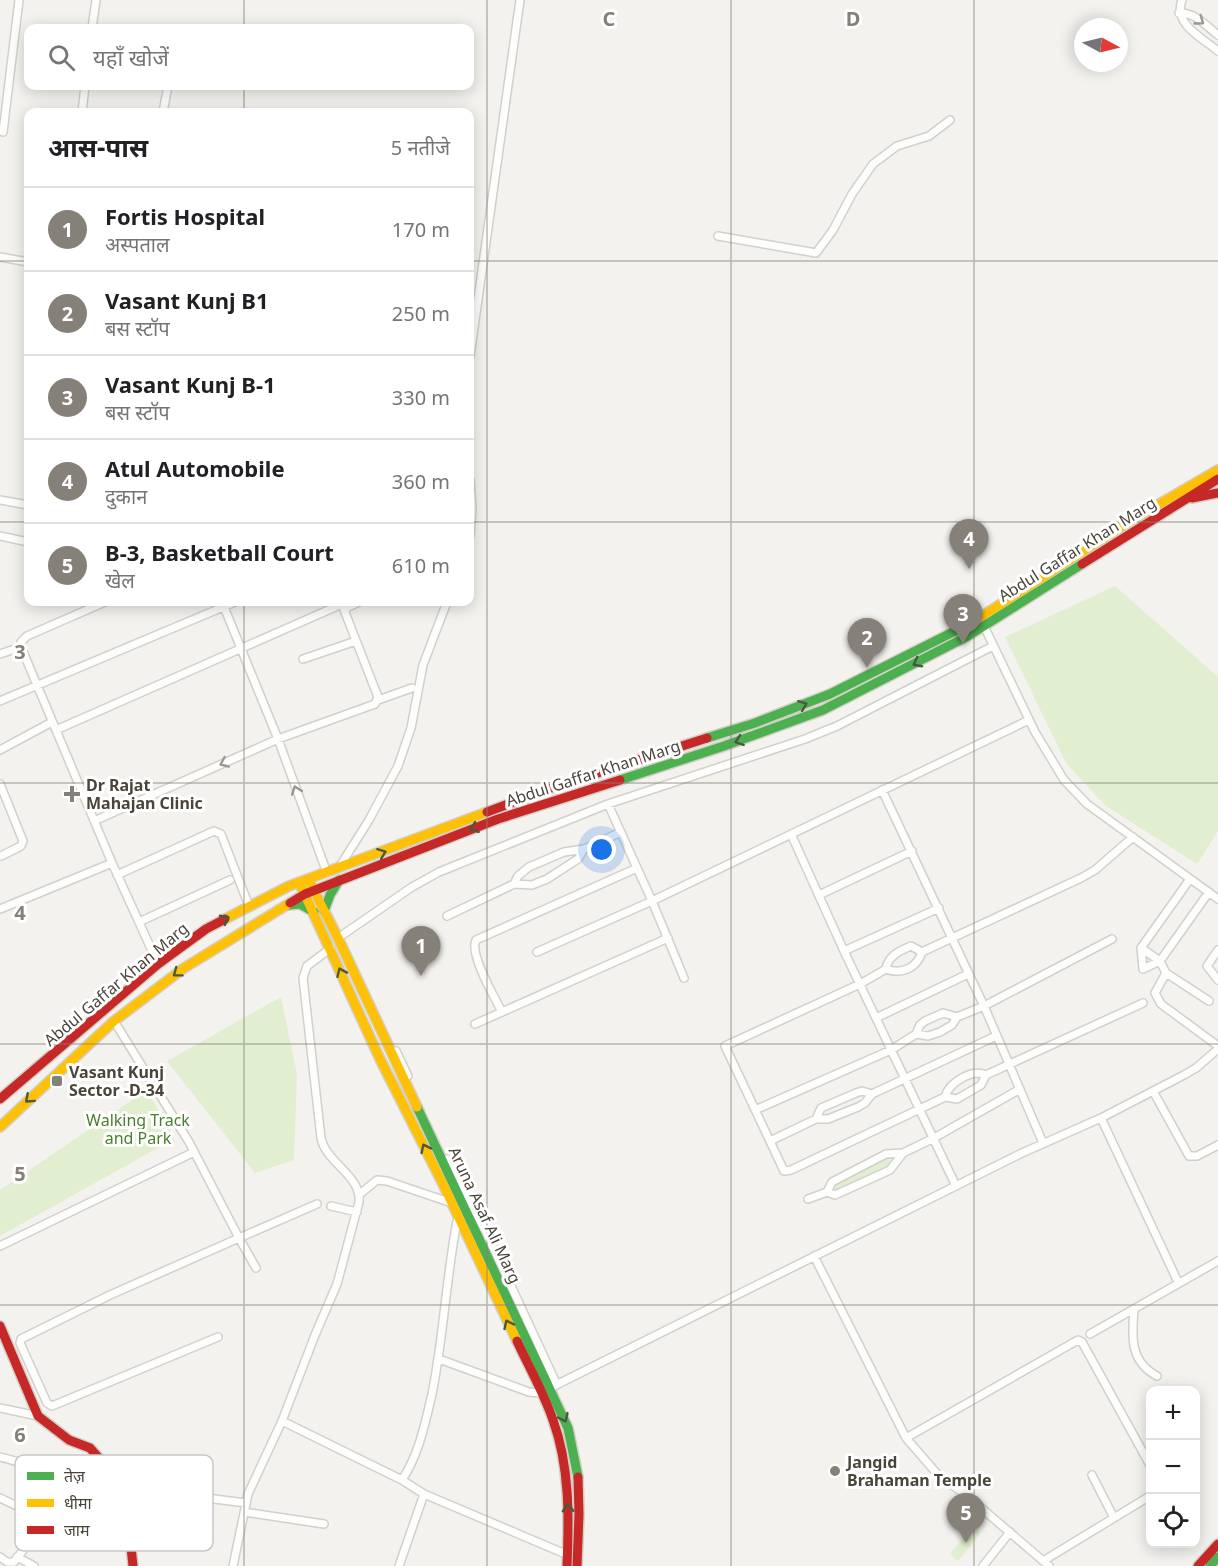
<!DOCTYPE html>
<html lang="hi">
<meta charset="utf-8">
<style>
:root{--surface:#fff;--page:#f6f6f6;--text:#202124;--muted:#757577;--line:#e0e0e0;--accent:#868178}
body{margin:0;font-family:"Noto Sans","Noto Sans Devanagari",sans-serif;background:var(--page);color:var(--text)}
.controls{position:absolute;right:18px;bottom:18px;display:grid;overflow:hidden;border-radius:12px;box-shadow:0 3px 15px #0003}
.controls button{width:54px;height:54px;display:grid;place-items:center;padding:0;border:0;border-bottom:2px solid var(--line);background:var(--surface);color:var(--text);font:30px sans-serif}
.compass{position:absolute;left:1074px;top:18px;width:54px;height:54px;border-radius:50%;background:var(--surface);box-shadow:0 3px 15px #0003;rotate:97deg}
.you{position:absolute;left:602px;top:850px;width:21px;height:21px;margin:-15px;border:4px solid #fff;border-radius:50%;background:#1a73e8;box-shadow:0 0 0 9px #1a73e833}
.badge{display:grid;place-items:center;width:39px;height:39px;border-radius:50%;background:var(--accent);color:#fff;font-size:20px;font-weight:700}
.pin{position:absolute;translate:-50% -50px;filter:drop-shadow(0 2px 3px #0008)}
.pin::after{content:'';position:absolute;top:32px;width:21px;height:18px;background:inherit;clip-path:polygon(0 0,100% 0,50% 100%)}
.list{margin:0;padding:0;list-style:none}
h2{display:flex;justify-content:space-between;align-items:center;height:78px;margin:0;padding:0 24px;font-size:26px}
h2 small{font-size:20px;font-weight:400;color:var(--muted)}
.list li{display:grid;grid-template-columns:39px 1fr auto;gap:18px;align-items:center;box-sizing:border-box;height:84px;padding:0 24px;border-top:2px solid var(--line)}
.list b{display:block;font-size:22px;white-space:nowrap}
.list p{margin:0;font-size:20px;white-space:nowrap;color:var(--muted)}
.list em{font-size:20px;font-style:normal;color:var(--muted)}
.icon{flex:none;width:33px;height:33px;fill:none;stroke:currentColor;stroke-width:2;stroke-linecap:round;stroke-linejoin:round}
.map{position:relative;flex:none;width:1218px;height:1566px;overflow:hidden}
.search{position:absolute;background:var(--surface);box-shadow:0 3px 15px #0003;left:24px;top:24px;width:450px;height:66px;display:flex;align-items:center;gap:15px;box-sizing:border-box;padding:0 21px;border-radius:12px;color:var(--muted);font-size:22px}
.panel{position:absolute;background:var(--surface);box-shadow:0 3px 15px #0003;left:24px;top:108px;width:450px;height:498px;border-radius:12px}
.map>svg:first-child{display:block}
.green{fill:#e1eecf}
.lines{fill:none;stroke-linecap:round;stroke-linejoin:round}
.street-casing{stroke:#d2d0cb;stroke-width:10}
.fast-casing{stroke:#d3cfc5;stroke-width:12}
.slow-casing{stroke:#d3cfc5;stroke-width:12}
.jam-casing{stroke:#d3cfc5;stroke-width:12}
.street{stroke:#fdfdfc;stroke-width:7}
.fast{stroke:#4caf50;stroke-width:9}
.slow{stroke:#ffc107;stroke-width:9}
.jam{stroke:#c62828;stroke-width:9}
.oneway{stroke:#9b9791}
.oneway2{stroke:#4b593e}
.grid{fill:none;stroke:#868178;stroke-width:1.5;stroke-opacity:0.55}
.poi-dot{fill:#868178;stroke:#fff;stroke-width:2}
.labels{text-anchor:middle;stroke-width:6;stroke-linejoin:round;paint-order:stroke}
.street-label{font-size:16px;fill:#4b4439;stroke:#fff}
.poi-label{font-size:16px;font-weight:bold;fill:#4b4439;stroke:#fff;text-anchor:start}
.park-label{font-size:16px;fill:#4a7f2a;stroke:#fff}
.key{fill:#fff;stroke:#c9c7c4;stroke-width:1.5}
.key-label{font-size:16px;fill:#4b4439}
.grid-label{font-size:20px;text-anchor:middle;font-weight:bold;fill:#868178;stroke:#fff;stroke-width:6;stroke-linejoin:round;paint-order:stroke}
</style>
<div class="map">
<svg width="1218" height="1566" viewBox="0 0 1218 1566">
<rect width="100%" height="100%" fill="#f4f2ee"/>
<path class="green" d="M 1115,586 L 1218,677 L 1218,831 L 1197,864 L 1106,806 L 1066,763 L 1005,637 Z
M 281,997 L 297,1074 L 294,1160 L 255,1173 L 167,1061 Z
M 147,1090 L 174,1139 L 0,1236 L 0,1190 Z
M 888,1157 L 893,1167 L 826,1195 L 833,1184 Z
M 973,1526 L 981,1533 L 958,1561 L 950,1554 Z"/>
<g class="lines">
<g class="street-casing">
<path id="street" d="M 1182,0 C 1173,24 1201,37 1218,51
M 1179,13 C 1195,12 1206,26 1218,35
M 92,28 L 96,0
M 82,112 L 85,86
M 163,112 L 168,86
M 3,132 L 19,0
M 718,236 L 816,253 L 833,230 L 852,194 L 873,164 L 897,146 L 929,136 L 950,120
M 0,257 L 28,262
M 470,356 L 520,0
M 470,480 L 472,509 L 470,535
M 0,500 L 28,505
M 0,536 L 28,542
M 105,602 L 27,636 L 21,642 L 21,647 L 112,863 L 158,964
M 222,602 L 278,739 L 327,873
M 344,609 L 359,602
M 984,626 L 1035,732 L 1064,780 L 1087,804 L 1218,899
M 0,654 L 21,647
M 303,659 L 356,641
M 378,700 L 412,688
M 0,701 L 235,602
M 56,730 L 342,604
M 0,750 L 52,722
M 0,784 L 23,841 L 21,846 L 1,856
M 882,790 L 984,1006 L 1043,1143
M 608,804 L 652,901 L 684,978
M 94,821 L 278,739 L 375,704 L 378,697 L 341,602
M 791,834 L 844,951 L 956,1186
M 340,866 L 369,820 L 398,766 L 411,728 L 423,665 L 447,602
M 117,875 L 214,831 L 221,834 L 249,906
M 1190,879 L 1141,948 L 1143,969 L 1160,961 L 1209,892
M 514,884 L 518,876 L 529,867 L 564,852 L 584,849 L 621,832
M 819,895 L 912,851
M 0,909 L 112,863
M 447,916 L 514,884 L 532,885 L 547,879 L 578,859 L 584,849
M 139,922 L 230,880
M 338,938 L 412,887 L 439,872 L 608,804 L 805,739 L 837,726 L 993,646
M 1141,948 L 1160,961 L 1166,973 L 1209,1001
M 1218,950 L 1207,966 L 1218,980
M 844,951 L 939,908
M 537,952 L 652,901 L 1029,720
M 922,952 L 911,946 C 899,951 888,956 886,969 L 860,984 L 725,1046 L 784,1171 L 791,1170 L 945,1097 C 949,1082 972,1069 986,1075 L 1143,1003
M 886,969 C 902,975 917,968 922,952 L 1081,878 L 1095,870 L 1133,837
M 1166,973 L 1155,993 L 1161,1004 L 1218,1046
M 502,1012 C 494,996 469,954 476,940 L 637,868
M 876,1018 L 968,974
M 114,1021 L 189,1142 L 239,1238 L 110,1295 L 21,1339 L 20,1343 L 47,1403 L 52,1406 L 218,1337
M 475,1024 L 668,938
M 916,1034 L 928,1036 L 940,1032 L 952,1025 L 957,1017 L 984,1006 L 1112,939
M 396,1051 L 408,1076
M 1153,1091 L 1189,1156 L 1197,1156 L 1218,1145
M 945,1097 L 957,1099 L 981,1085 L 986,1075
M 755,1110 L 891,1050 L 916,1034 L 920,1025 L 925,1021 L 943,1013 L 957,1017
M 1101,1118 L 1178,1282
M 816,1119 L 821,1108 L 856,1093 L 862,1091 L 872,1094
M 770,1141 L 816,1119 L 828,1119 L 858,1107 L 865,1103 L 872,1094 L 996,1036
M 447,1159 L 486,1232 L 557,1385
M 827,1192 L 835,1195 L 890,1170 L 903,1153
M 360,1194 L 377,1180 L 387,1181 L 452,1203
M 808,1199 L 827,1192 L 832,1182 L 886,1154 L 903,1153 L 934,1138 L 1020,1089
M 331,1206 L 357,1212
M 0,1246 L 194,1152
M 814,1256 L 906,1438 L 939,1476 L 965,1494 L 1049,1566
M 256,1268 L 239,1238 L 317,1204
M 1134,1309 C 1132,1336 1129,1361 1157,1376
M 1090,1334 L 1218,1261
M 439,1359 L 529,1392 L 540,1393 L 1022,1153 L 1101,1118 L 1184,1075 L 1196,1068 L 1218,1049
M 0,1408 L 38,1416
M 282,1421 L 402,1480 C 419,1454 425,1424 432,1394 C 444,1335 446,1275 458,1216
M 906,1438 L 1078,1340 L 1082,1342 L 1150,1465
M 0,1457 L 114,1487
M 1092,1475 L 1114,1518
M 402,1480 L 424,1494 L 568,1555
M 0,1498 C 25,1509 61,1533 87,1513 C 97,1505 106,1496 114,1487
M 126,1511 L 159,1492 L 246,1503
M 244,1512 L 324,1524
M 0,1557 L 7,1562 L 14,1562 L 41,1527 L 46,1523 L 67,1525 L 74,1530
M 17,1557 L 34,1566
M 1043,1561 L 1150,1496
M 233,1566 L 248,1494 L 282,1421 L 315,1335 L 337,1284 L 359,1202 C 362,1176 326,1163 321,1138 L 303,978 L 307,966 L 331,948
M 399,1566 L 424,1494
M 983,1566 L 1010,1532"/>
</g>
<g class="fast-casing">
<path id="fast" d="M 707,738 L 755,723 L 830,694 L 973,622
M 620,780 L 724,746 L 823,710 L 968,636 L 1082,564
M 288,905 L 300,904 L 314,912
M 324,911 L 330,895 L 339,880
M 417,1107 L 568,1428 L 578,1477
M 1210,1566 L 1218,1557"/>
</g>
<g class="slow-casing">
<path id="slow" d="M 973,622 L 1132,520 L 1218,470
M 308,879 L 338,938 L 417,1107
M 299,882 L 380,1059 L 443,1184 L 517,1341
M 225,919 L 289,886 L 487,812
M 0,1127 L 114,1021 L 184,968 L 290,903"/>
</g>
<g class="jam-casing">
<path id="jam" d="M 1192,498 L 1218,493
M 1082,564 L 1218,479
M 487,812 L 551,788 L 707,738
M 290,903 L 305,894 L 498,819 L 620,780
M 0,1099 L 158,964 L 206,929 L 225,919
M 0,1326 L 38,1416 L 69,1440 L 90,1448 L 105,1465 L 128,1518 L 133,1566
M 517,1341 C 529,1367 544,1393 553,1420 C 570,1467 569,1518 567,1566
M 577,1566 L 579,1514 L 578,1477
M 1198,1566 L 1218,1544"/>
</g>
<use href="#street" class="street"/>
<use href="#fast" class="fast"/>
<use href="#slow" class="slow"/>
<use href="#jam" class="jam"/>
</g>
<defs><path id="oneway-chevron" d="M-2-3.5L2.5 0L-2 3.5" fill="none" stroke-width="1.6" stroke-linecap="round" stroke-linejoin="round" transform="scale(1.5)"/></defs>
<g class="oneway">
<use href="#oneway-chevron" transform="translate(1200 21) rotate(36)"/>
<use href="#oneway-chevron" transform="translate(224 763) rotate(156)"/>
<use href="#oneway-chevron" transform="translate(296 790) rotate(-110)"/>
</g>
<g class="oneway2">
<use href="#oneway-chevron" transform="translate(917 663) rotate(152)"/>
<use href="#oneway-chevron" transform="translate(803 705) rotate(-21)"/>
<use href="#oneway-chevron" transform="translate(739 741) rotate(161)"/>
<use href="#oneway-chevron" transform="translate(474 828) rotate(160)"/>
<use href="#oneway-chevron" transform="translate(382 853) rotate(-21)"/>
<use href="#oneway-chevron" transform="translate(225 919) rotate(-28)"/>
<use href="#oneway-chevron" transform="translate(341 972) rotate(-114)"/>
<use href="#oneway-chevron" transform="translate(177 973) rotate(143)"/>
<use href="#oneway-chevron" transform="translate(29 1099) rotate(138)"/>
<use href="#oneway-chevron" transform="translate(425 1148) rotate(-116)"/>
<use href="#oneway-chevron" transform="translate(508 1324) rotate(-115)"/>
<use href="#oneway-chevron" transform="translate(564 1418) rotate(65)"/>
<use href="#oneway-chevron" transform="translate(568 1508) rotate(-92)"/>
</g>
<path class="grid" d="M 244,0 L 244,28M 487,0 L 487,1566M 731,0 L 731,1566M 974,0 L 974,1566M 244,86 L 244,112M 0,261 L 28,261M 470,261 L 1218,261M 0,522 L 28,522M 470,522 L 1218,522M 244,602 L 244,1566M 0,783 L 1218,783M 0,1044 L 1218,1044M 0,1305 L 1218,1305"/>
<g class="poi-dot">
<path d="M69 785h6v6h6v6h-6v6h-6v-6h-6v-6h6z"/>
<rect x="51" y="1075" width="12" height="12" rx="3"/>
<circle cx="835" cy="1471" r="6"/>
</g>
<g class="labels">
<g class="street-label">
<text transform="translate(1077 549) rotate(-32)" y="6">Abdul Gaffar Khan Marg</text>
<text transform="translate(593 773) rotate(-18)" y="6">Abdul Gaffar Khan Marg</text>
<text transform="translate(116 984) rotate(-40)" y="6">Abdul Gaffar Khan Marg</text>
<text transform="translate(485 1215) rotate(65)" y="6">Aruna Asaf Ali Marg</text>
</g>
<g class="poi-label">
<text x="86" y="791">Dr Rajat<tspan x="86" dy="18">Mahajan Clinic</tspan></text>
<text x="69" y="1078">Vasant Kunj<tspan x="69" dy="18">Sector -D-34</tspan></text>
<text x="847" y="1468">Jangid<tspan x="847" dy="18">Brahaman Temple</tspan></text>
</g>
<g class="park-label">
<text x="138" y="1126">Walking Track<tspan x="138" dy="18">and Park</tspan></text>
</g>
</g>
<rect x="15" y="1455" width="198" height="96" rx="9" class="key"/>
<rect x="27" y="1472" width="27" height="8" fill="#4caf50"/>
<rect x="27" y="1499" width="27" height="8" fill="#ffc107"/>
<rect x="27" y="1526" width="27" height="8" fill="#c62828"/>
<g class="key-label">
<text x="64" y="1482">तेज़</text>
<text x="64" y="1509">धीमा</text>
<text x="64" y="1536">जाम</text>
</g>
<g class="grid-label">
<text x="609" y="26">C</text>
<text x="853" y="26">D</text>
<text x="20" y="659">3</text>
<text x="20" y="920">4</text>
<text x="20" y="1181">5</text>
<text x="20" y="1442">6</text>
</g>
</svg>
<div class="controls">
<button>+</button>
<button>−</button>
<button><svg class="icon" aria-label="locate" viewBox="0 0 24 24"><circle cx="12" cy="12" r="6"/><path d="M12 2v4M12 18v4M2 12h4M18 12h4"/></svg></button>
</div>
<svg class="compass" viewBox="-18 -18 36 36"><path d="M0-13l5 13h-10z" fill="#e53935"/><path d="M0 13l5-13h-10z" fill="#757577"/></svg>
<div class="you"></div>
<div class="pin badge" style="left:421px;top:976px">1</div>
<div class="pin badge" style="left:867px;top:668px">2</div>
<div class="pin badge" style="left:963px;top:644px">3</div>
<div class="pin badge" style="left:969px;top:569px">4</div>
<div class="pin badge" style="left:966px;top:1543px">5</div>
<div class="search"><svg class="icon" aria-label="search" viewBox="0 0 24 24"><circle cx="10" cy="10" r="6"/><path d="M15 15l6 6"/></svg>यहाँ खोजें</div>
<section class="panel">
<h2>आस-पास<small>5 नतीजे</small></h2>
<ul class="list">
<li><span class="badge">1</span><div><b>Fortis Hospital</b><p>अस्पताल</p></div><em>170 m</em></li>
<li><span class="badge">2</span><div><b>Vasant Kunj B1</b><p>बस स्टॉप</p></div><em>250 m</em></li>
<li><span class="badge">3</span><div><b>Vasant Kunj B-1</b><p>बस स्टॉप</p></div><em>330 m</em></li>
<li><span class="badge">4</span><div><b>Atul Automobile</b><p>दुकान</p></div><em>360 m</em></li>
<li><span class="badge">5</span><div><b>B-3, Basketball Court</b><p>खेल</p></div><em>610 m</em></li>
</ul>
</section>
</div>
